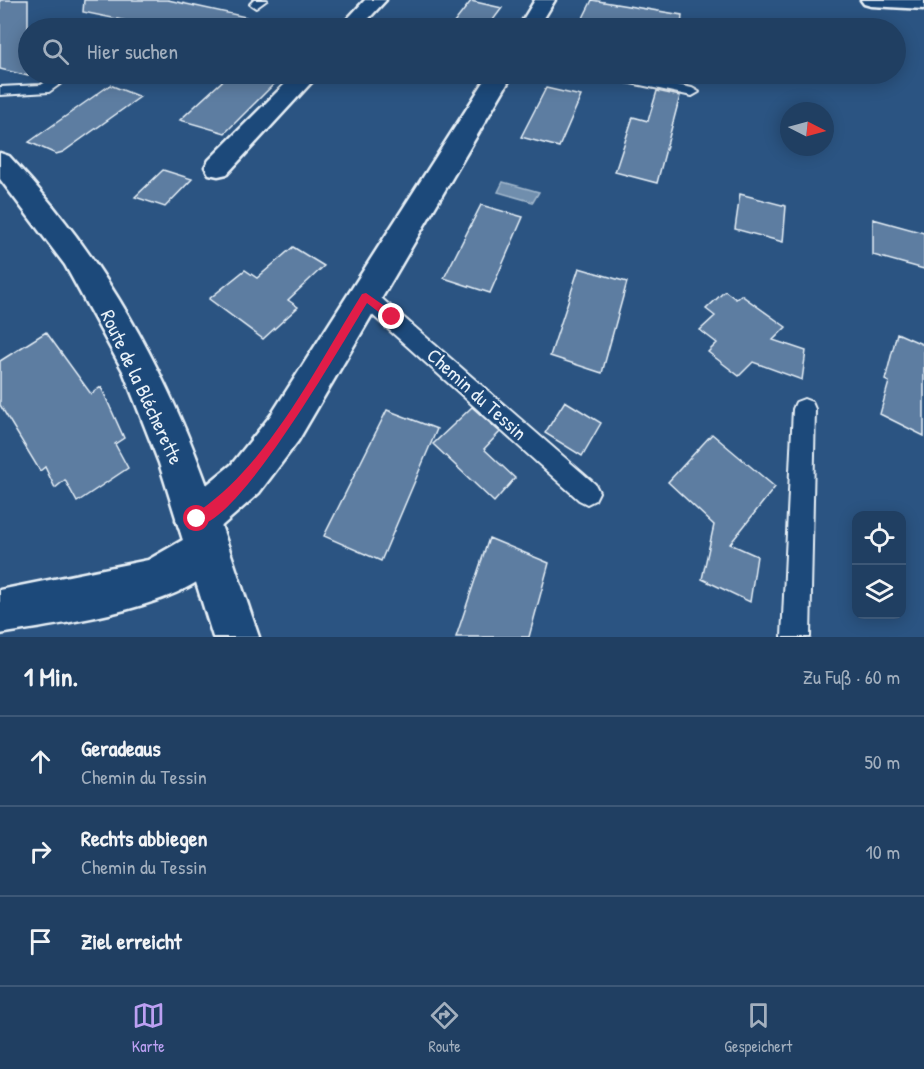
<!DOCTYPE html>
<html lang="de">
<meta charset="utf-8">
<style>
:root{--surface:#203f62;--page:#284668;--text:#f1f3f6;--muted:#a2afbe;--line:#3d5877;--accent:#bca0f2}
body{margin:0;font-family:"Patrick Hand",sans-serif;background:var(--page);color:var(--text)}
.controls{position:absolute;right:18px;bottom:18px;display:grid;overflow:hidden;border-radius:12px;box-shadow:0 3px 15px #0003}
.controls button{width:54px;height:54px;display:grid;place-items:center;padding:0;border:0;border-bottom:2px solid var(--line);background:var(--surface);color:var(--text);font:30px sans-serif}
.compass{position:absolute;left:780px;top:102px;width:54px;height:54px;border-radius:50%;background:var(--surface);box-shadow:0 3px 15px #0003;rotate:96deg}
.stop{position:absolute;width:18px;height:18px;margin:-14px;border:4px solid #e11d48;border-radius:50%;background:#fff}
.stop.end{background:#e11d48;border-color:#fff;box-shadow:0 2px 6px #0008}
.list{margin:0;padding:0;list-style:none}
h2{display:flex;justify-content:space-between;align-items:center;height:78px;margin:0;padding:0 24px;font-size:26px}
h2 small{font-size:20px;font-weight:400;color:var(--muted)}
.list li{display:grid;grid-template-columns:39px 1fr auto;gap:18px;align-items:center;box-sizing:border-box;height:90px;padding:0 24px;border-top:2px solid var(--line)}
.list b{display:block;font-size:22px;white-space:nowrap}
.list p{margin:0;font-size:20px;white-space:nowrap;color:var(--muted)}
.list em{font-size:20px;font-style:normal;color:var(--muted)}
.icon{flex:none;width:33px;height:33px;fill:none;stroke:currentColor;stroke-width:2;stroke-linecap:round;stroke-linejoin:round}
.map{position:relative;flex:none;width:924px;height:637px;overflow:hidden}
.search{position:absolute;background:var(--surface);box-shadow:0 3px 15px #0003;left:18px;right:18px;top:18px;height:66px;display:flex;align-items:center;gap:15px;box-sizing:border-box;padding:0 21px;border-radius:33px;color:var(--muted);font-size:22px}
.sheet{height:348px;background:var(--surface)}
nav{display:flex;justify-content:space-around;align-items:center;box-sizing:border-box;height:84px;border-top:2px solid var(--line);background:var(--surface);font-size:16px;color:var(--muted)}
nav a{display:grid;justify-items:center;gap:3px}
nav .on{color:var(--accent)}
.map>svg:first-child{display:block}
.water{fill:#708ead;stroke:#a0b6cb;stroke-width:1.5}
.building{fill:#5d7da1;stroke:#e8f1f8;stroke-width:1.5}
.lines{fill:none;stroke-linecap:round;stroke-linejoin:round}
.service-casing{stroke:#e8f1f8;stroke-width:4}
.minor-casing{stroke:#e8f1f8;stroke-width:5}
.secondary-casing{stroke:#e8f1f8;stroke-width:5}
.service{fill:#1f4a7a;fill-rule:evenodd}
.minor{fill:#1f4a7a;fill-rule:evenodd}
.secondary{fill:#1f4a7a;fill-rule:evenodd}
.route{fill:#e11d48}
.labels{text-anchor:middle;stroke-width:5;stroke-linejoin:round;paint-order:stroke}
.street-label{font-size:20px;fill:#e8f1f8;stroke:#1f4a7a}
</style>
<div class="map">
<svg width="924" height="637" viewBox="0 0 924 637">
<rect width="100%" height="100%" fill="#2b5482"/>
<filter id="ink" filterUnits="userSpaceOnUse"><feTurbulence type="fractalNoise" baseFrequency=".0167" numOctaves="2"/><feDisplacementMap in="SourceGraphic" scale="12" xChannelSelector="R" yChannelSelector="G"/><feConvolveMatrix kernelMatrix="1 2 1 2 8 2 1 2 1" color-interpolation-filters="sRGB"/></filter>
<g filter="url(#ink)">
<path class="water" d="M 503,182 L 539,192 L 533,202 L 498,192 Z"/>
<path class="building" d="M 0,0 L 28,0 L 28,76 L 0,69 Z
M 84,0 L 168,0 L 246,17 L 245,28 L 161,28 L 83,12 Z
M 592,0 L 682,15 L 681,28 L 578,28 Z
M 471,1 L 502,8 L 487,28 L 450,28 Z
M 230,74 L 284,74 L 225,133 L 180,120 Z
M 663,74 L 685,76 L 683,84 L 661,79 Z
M 110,85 L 140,97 L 63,152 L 56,154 L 29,142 Z
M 546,88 L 581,96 L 559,147 L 521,137 Z
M 657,91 L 680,96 L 657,183 L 615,172 L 633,117 L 648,121 Z
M 163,170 L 192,179 L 165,207 L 135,197 Z
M 740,194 L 786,206 L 783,242 L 735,229 Z
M 481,205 L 523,217 L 490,293 L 444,278 Z
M 873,219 L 924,233 L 924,269 L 873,255 Z
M 293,247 L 324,266 L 288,300 L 298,307 L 263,339 L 209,299 L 245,270 L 257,278 Z
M 579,268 L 627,282 L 602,373 L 550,356 Z
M 725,291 L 736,299 L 741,295 L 786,327 L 773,340 L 806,351 L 802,380 L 753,362 L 739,376 L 708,352 L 717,343 L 700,330 L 715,316 L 706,309 Z
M 46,332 L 91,394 L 101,387 L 124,438 L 115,444 L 128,468 L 77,502 L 65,480 L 55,488 L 45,467 L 40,471 L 0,405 L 0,361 Z
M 897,333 L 924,345 L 924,436 L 880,414 L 889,382 L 885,380 Z
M 565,401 L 601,423 L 582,456 L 545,433 Z
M 472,407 L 500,432 L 484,449 L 515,478 L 494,502 L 433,444 Z
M 387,410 L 437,429 L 381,561 L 324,536 Z
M 712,434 L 775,487 L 730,544 L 757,556 L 750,602 L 702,579 L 714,525 L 668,482 Z
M 489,538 L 549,563 L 529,637 L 456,637 Z"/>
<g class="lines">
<g class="service-casing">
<path id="service" d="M 254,0 L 267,0 L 256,8 L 250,4 Z
M 58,74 L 74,74 L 49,92 L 0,95 L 0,87 L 41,85 Z
M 602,74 L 625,74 L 692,88 L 699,92 L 692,96 L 603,77 Z
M 366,289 L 373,291 L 595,484 L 599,492 L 595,500 L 587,504 L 579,500 L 359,303 L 357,297 L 359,291 Z
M 804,399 L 812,402 L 815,409 L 810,637 L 782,637 L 793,409 L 796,402 Z"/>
</g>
<g class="minor-casing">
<path id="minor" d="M 365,0 L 386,0 L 360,28 L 339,28 Z
M 535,0 L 555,0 L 538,28 L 518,28 Z
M 861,0 L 924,0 L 924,9 L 871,6 L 864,4 Z
M 295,74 L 319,74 L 227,174 L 218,176 L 209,174 L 205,167 L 209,160 Z
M 489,74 L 513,74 L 298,441 L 259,493 L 216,531 L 223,534 L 229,549 C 205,607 57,624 0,634 L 0,590 L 148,560 L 188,537 L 182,535 L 176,520 L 182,505 L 231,465 L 271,415 Z"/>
</g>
<g class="secondary-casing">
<path id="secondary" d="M 0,153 L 9,156 C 74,225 127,303 167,389 C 205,468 230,554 259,637 L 213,637 L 159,463 L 123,371 L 65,265 L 0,179 Z"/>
</g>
<use href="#service" class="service"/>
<use href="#minor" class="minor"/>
<use href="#secondary" class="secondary"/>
</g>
</g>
<path class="route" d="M 366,293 L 396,314 L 396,320 L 389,320 L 367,303 C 347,335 231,540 193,524 L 193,515 C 267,468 316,367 362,294 Z"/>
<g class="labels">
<g class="street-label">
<text transform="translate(142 387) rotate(65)" y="7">Route de la Blécherette</text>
<text transform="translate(477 394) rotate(42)" y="7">Chemin du Tessin</text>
</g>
</g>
</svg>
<div class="controls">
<button><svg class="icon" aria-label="locate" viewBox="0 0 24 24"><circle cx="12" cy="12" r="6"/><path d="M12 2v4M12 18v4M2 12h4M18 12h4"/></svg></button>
<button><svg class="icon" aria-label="layers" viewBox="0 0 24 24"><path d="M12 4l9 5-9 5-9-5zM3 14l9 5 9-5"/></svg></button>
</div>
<svg class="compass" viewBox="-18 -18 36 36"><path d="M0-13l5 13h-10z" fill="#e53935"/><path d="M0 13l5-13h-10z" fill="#a2afbe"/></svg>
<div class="stop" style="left:197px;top:519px"></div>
<div class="stop end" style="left:392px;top:317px"></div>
<div class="search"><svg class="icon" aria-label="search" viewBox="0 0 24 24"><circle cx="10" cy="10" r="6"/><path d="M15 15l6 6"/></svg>Hier suchen</div>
</div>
<section class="sheet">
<h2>1 Min.<small>Zu Fuß · 60 m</small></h2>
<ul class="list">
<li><svg class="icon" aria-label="ahead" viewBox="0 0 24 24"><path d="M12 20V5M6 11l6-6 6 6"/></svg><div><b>Geradeaus</b><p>Chemin du Tessin</p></div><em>50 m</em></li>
<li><svg class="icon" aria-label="right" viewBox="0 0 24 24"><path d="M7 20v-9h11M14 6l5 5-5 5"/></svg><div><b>Rechts abbiegen</b><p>Chemin du Tessin</p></div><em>10 m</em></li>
<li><svg class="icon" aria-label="arrive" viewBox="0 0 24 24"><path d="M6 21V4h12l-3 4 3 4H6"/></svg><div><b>Ziel erreicht</b></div></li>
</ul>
</section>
<nav>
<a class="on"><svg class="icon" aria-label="map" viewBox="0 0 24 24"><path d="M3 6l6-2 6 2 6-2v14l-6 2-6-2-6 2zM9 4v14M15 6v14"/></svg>Karte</a>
<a><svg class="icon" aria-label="directions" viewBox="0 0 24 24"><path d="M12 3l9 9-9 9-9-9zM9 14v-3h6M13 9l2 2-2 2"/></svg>Route</a>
<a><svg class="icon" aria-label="saved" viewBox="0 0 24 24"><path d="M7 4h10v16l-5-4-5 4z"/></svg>Gespeichert</a>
</nav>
